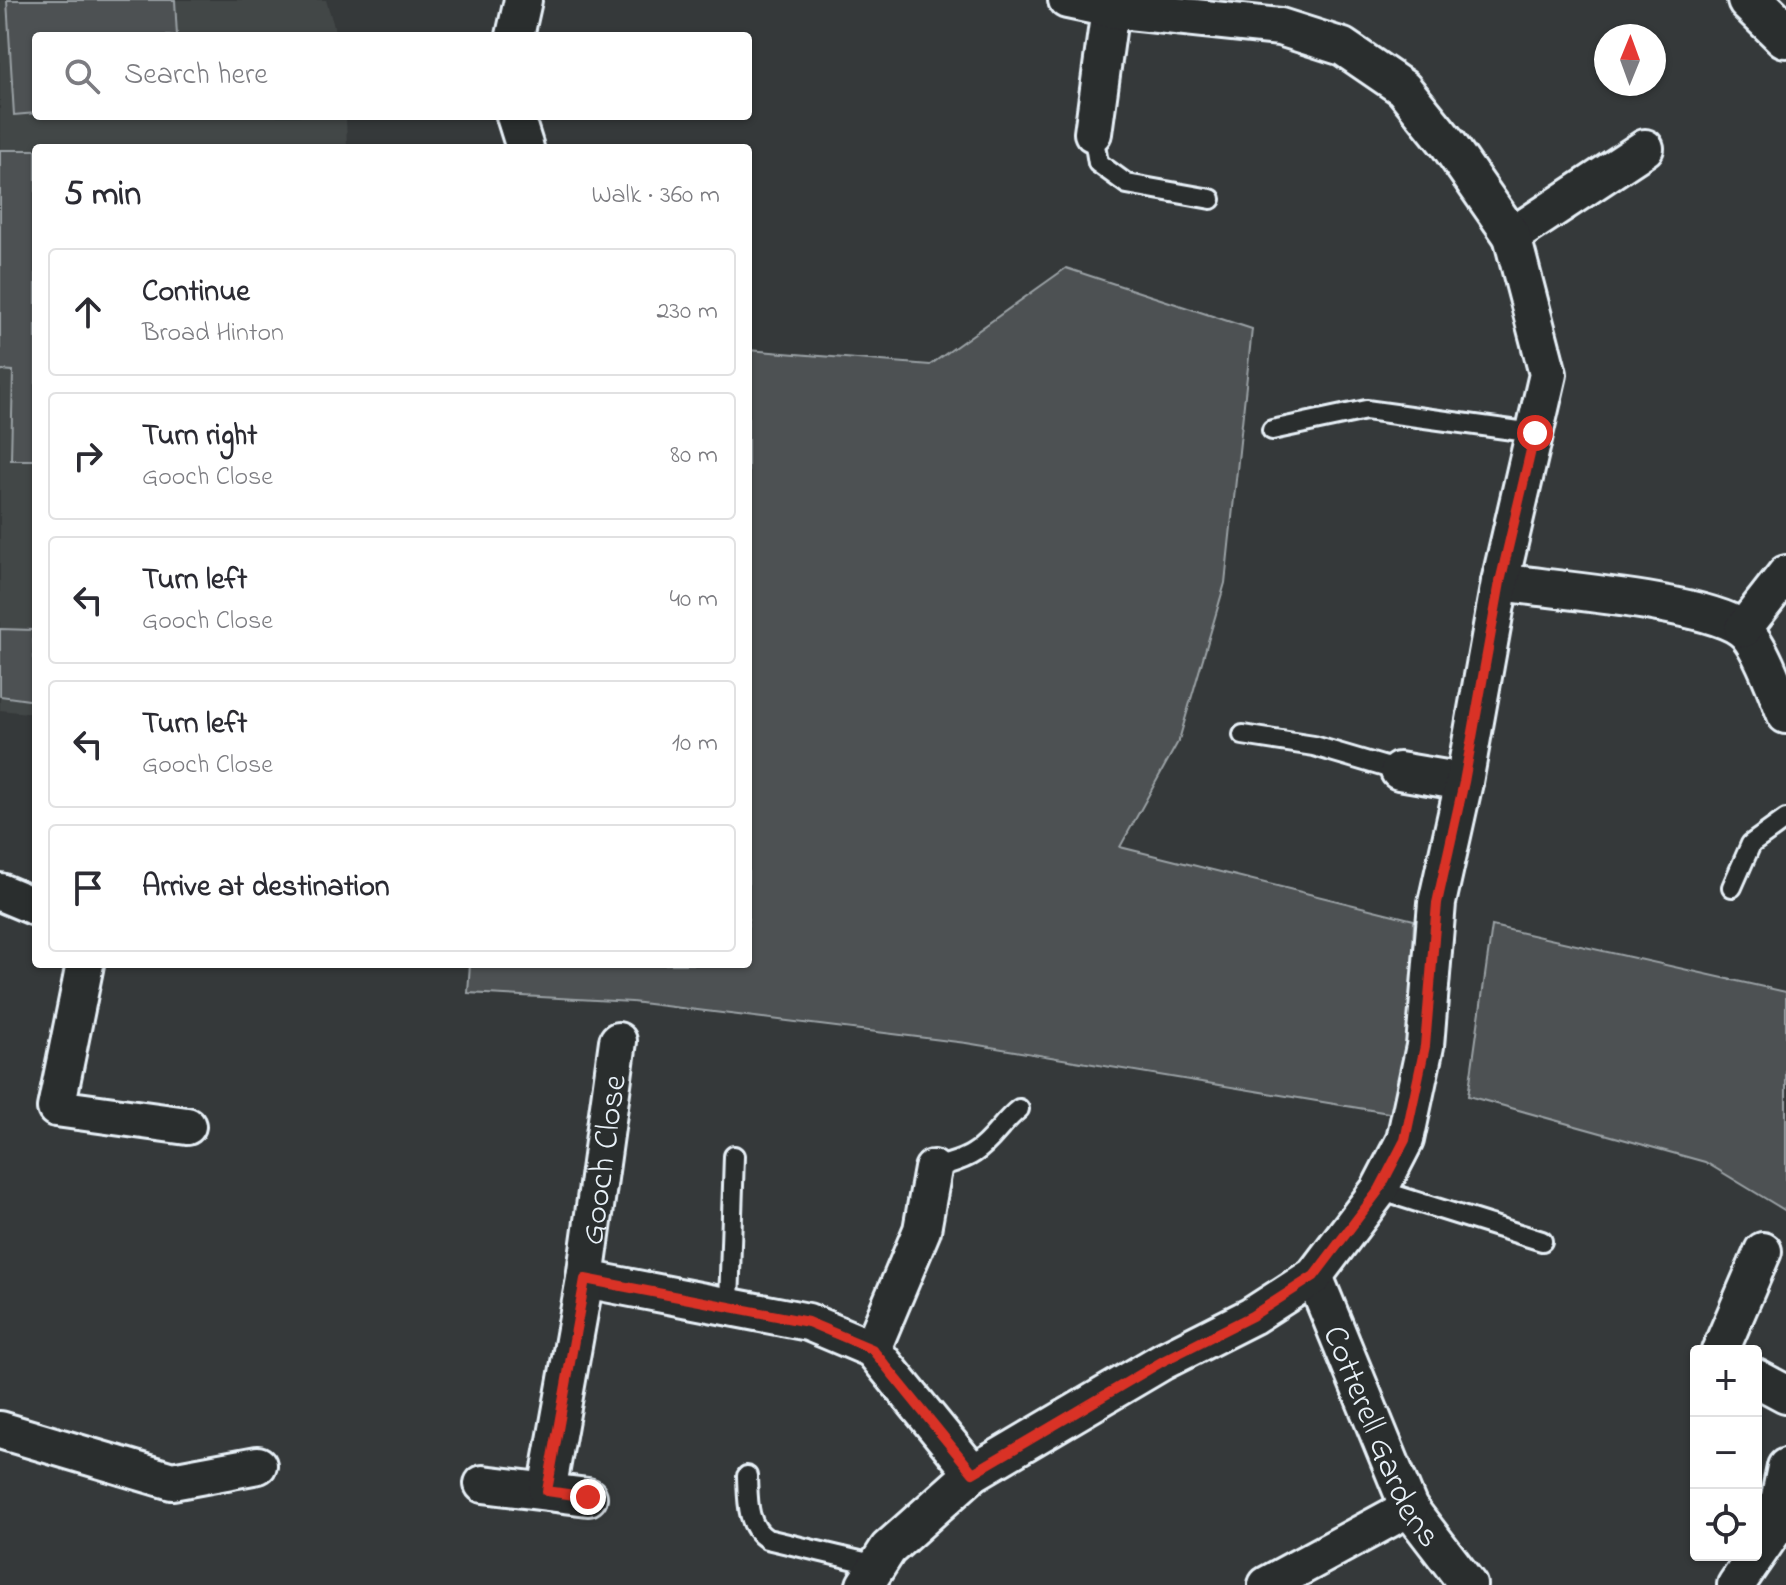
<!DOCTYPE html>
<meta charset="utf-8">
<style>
:root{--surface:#fff;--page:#f7f7f7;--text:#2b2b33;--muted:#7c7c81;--line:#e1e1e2}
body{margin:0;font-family:"Indie Flower",sans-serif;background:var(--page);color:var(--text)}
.controls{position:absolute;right:24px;bottom:24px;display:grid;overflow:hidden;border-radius:8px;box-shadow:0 2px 6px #0004}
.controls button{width:72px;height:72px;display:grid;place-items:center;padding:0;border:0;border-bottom:2px solid var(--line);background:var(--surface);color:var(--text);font:40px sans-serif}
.compass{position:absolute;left:1594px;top:24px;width:72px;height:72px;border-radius:50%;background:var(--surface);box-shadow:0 2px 6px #0004;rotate:1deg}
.stop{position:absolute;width:24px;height:24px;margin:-18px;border:6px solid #d93025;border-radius:50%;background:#fff}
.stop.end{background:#d93025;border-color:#fff;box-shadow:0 2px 8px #0008}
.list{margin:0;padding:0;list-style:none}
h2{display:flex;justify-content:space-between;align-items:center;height:104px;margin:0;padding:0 32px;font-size:34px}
h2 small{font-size:26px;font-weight:400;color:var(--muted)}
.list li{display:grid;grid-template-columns:52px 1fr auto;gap:24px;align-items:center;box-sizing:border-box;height:128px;margin:0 16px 16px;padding:0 16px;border:2px solid var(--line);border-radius:8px}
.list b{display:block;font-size:30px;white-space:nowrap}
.list p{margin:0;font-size:26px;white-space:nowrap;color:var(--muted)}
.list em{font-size:26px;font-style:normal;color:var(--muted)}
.icon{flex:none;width:44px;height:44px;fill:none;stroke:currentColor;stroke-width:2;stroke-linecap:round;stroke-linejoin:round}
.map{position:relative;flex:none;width:1786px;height:1585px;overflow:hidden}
.search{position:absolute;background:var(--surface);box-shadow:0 2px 6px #0004;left:32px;top:32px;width:720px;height:88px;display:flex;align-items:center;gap:20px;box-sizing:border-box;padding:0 28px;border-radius:8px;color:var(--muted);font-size:30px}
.panel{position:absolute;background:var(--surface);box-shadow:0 2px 6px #0004;left:32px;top:144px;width:720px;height:824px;border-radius:8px}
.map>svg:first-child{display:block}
.built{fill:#424647}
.green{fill:#4d5152;stroke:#9aa1a5;stroke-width:2}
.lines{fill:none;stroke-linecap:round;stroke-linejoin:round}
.service-casing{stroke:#e8f1f8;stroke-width:24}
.minor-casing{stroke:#e8f1f8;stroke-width:42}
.secondary-casing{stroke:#e8f1f8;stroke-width:50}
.service{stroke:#2a2d2e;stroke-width:18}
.minor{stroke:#2a2d2e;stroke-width:36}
.secondary{stroke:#2a2d2e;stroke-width:44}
.route{stroke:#d93025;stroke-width:10}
.labels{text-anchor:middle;stroke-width:6;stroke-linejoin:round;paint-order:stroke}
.street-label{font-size:34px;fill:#e8f1f8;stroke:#2a2d2e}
</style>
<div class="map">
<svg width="1786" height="1585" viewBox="0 0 1786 1585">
<rect width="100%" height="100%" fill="#35393a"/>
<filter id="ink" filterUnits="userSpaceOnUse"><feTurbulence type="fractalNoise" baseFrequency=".0125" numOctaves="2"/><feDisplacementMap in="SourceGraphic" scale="16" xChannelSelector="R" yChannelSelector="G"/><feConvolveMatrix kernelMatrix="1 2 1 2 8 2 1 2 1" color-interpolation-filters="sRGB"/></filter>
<g filter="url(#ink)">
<path class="built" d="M 0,0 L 326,0 L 337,36 L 36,36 L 36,116 L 346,116 L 347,148 L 36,148 L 36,714 L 0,710 Z"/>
<path class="green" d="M 7,0 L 175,0 L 177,36 L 36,36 L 36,113 L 14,115 Z
M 0,150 L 36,150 L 36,460 L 11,460 L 13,371 L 0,370 Z
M 1066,268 L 1252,329 L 1225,583 L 1179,740 L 1120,847 L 1414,920 L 1407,1116 L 966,1043 L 632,1002 L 468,993 L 470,964 L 748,964 L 748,350 L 930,365 Z
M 0,629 L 33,630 L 36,701 L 0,696 Z
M 1492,926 L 1786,992 L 1786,1211 L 1705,1162 L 1468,1096 Z"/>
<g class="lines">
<g class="service-casing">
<path id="service" d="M 1093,133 L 1098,163 L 1127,184 L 1211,199
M 1272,430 L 1366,410 L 1535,433
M 1243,735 L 1314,746 L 1399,771
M 1732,887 L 1751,844 L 1786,819
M 933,1169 C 946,1164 963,1161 974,1153 C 992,1142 1002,1122 1019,1109
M 1379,1190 L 1542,1241
M 729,1304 L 734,1156
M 747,1476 C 748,1498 746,1526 767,1539 L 877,1565"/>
</g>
<g class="minor-casing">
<g id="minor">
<path d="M 515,36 L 523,0"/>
<path d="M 515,116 L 525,148"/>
<path d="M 1093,133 L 1110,9"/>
<path d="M 1512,236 L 1645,148"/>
<path d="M 1500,582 C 1554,590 1701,601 1741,628 C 1760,641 1777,694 1786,715"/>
<path d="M 1743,629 L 1786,574"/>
<path d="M 1399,771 L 1464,782"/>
<path d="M 0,892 L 36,907"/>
<path d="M 85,964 L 56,1108 L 187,1126"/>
<path id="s1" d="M 1314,1276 L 1409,1508 L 1468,1585"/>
<path d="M 585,1279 L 808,1322 L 872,1349 L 973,1473"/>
<path d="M 872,1349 L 922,1230 L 933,1169"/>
<path d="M 1720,1351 L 1763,1251"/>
<path d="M 1756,1378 L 1786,1394"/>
<path d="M 0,1430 L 172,1481 L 258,1465"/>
<path d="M 483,1484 L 588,1497"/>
<path id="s2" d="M 547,1491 L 585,1279 L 618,1041"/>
<path d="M 865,1585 L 888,1549 L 973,1473 L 1163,1361 L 1252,1316 L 1314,1276 L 1379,1190 L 1405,1140 L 1425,1046 L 1437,903 L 1464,782 L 1500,582 L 1548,374 L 1512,236 L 1449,145 L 1403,88 L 1343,47 L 1280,27 L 1110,9 L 1067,0"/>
<path d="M 1267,1585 L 1409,1508"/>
<path d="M 1736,1585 L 1773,1531 L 1786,1467"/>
</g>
</g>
<g class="secondary-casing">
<path id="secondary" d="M 1750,0 L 1786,35"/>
</g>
<use href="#service" class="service"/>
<use href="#minor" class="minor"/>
<use href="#secondary" class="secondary"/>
</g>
</g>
<g class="lines" filter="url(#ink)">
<path class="route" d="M 588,1497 L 547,1491 L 585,1279 L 808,1322 L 872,1349 L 973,1473 L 1163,1361 L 1252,1316 L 1314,1276 L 1379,1190 L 1405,1140 L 1425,1046 L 1437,903 L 1464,782 L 1500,582 L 1535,433"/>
</g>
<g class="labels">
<g class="street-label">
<text dy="12" stroke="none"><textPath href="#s2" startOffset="336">Gooch Close</textPath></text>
<text dy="12" stroke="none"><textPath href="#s1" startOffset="174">Cotterell Gardens</textPath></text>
</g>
</g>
</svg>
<div class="controls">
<button>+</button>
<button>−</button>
<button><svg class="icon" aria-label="locate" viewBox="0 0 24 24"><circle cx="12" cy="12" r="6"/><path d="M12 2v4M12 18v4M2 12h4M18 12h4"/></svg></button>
</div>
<svg class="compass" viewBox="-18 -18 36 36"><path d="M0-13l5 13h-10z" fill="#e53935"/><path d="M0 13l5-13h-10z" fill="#7c7c81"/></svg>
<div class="stop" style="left:1535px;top:433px"></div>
<div class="stop end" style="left:588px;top:1497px"></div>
<div class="search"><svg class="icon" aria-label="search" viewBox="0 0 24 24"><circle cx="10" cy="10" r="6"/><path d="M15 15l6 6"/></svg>Search here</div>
<section class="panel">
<h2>5 min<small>Walk · 360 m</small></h2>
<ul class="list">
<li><svg class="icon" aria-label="ahead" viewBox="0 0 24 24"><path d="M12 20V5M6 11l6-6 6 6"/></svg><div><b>Continue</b><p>Broad Hinton</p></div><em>230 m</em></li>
<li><svg class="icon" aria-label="right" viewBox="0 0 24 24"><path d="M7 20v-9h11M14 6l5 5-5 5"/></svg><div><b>Turn right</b><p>Gooch Close</p></div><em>80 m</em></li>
<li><svg class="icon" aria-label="left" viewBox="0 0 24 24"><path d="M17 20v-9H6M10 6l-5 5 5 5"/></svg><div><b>Turn left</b><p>Gooch Close</p></div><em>40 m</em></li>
<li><svg class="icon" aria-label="left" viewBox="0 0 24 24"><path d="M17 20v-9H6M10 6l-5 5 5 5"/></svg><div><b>Turn left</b><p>Gooch Close</p></div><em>10 m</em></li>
<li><svg class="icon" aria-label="arrive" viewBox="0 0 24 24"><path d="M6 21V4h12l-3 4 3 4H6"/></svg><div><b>Arrive at destination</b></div></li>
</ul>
</section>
</div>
